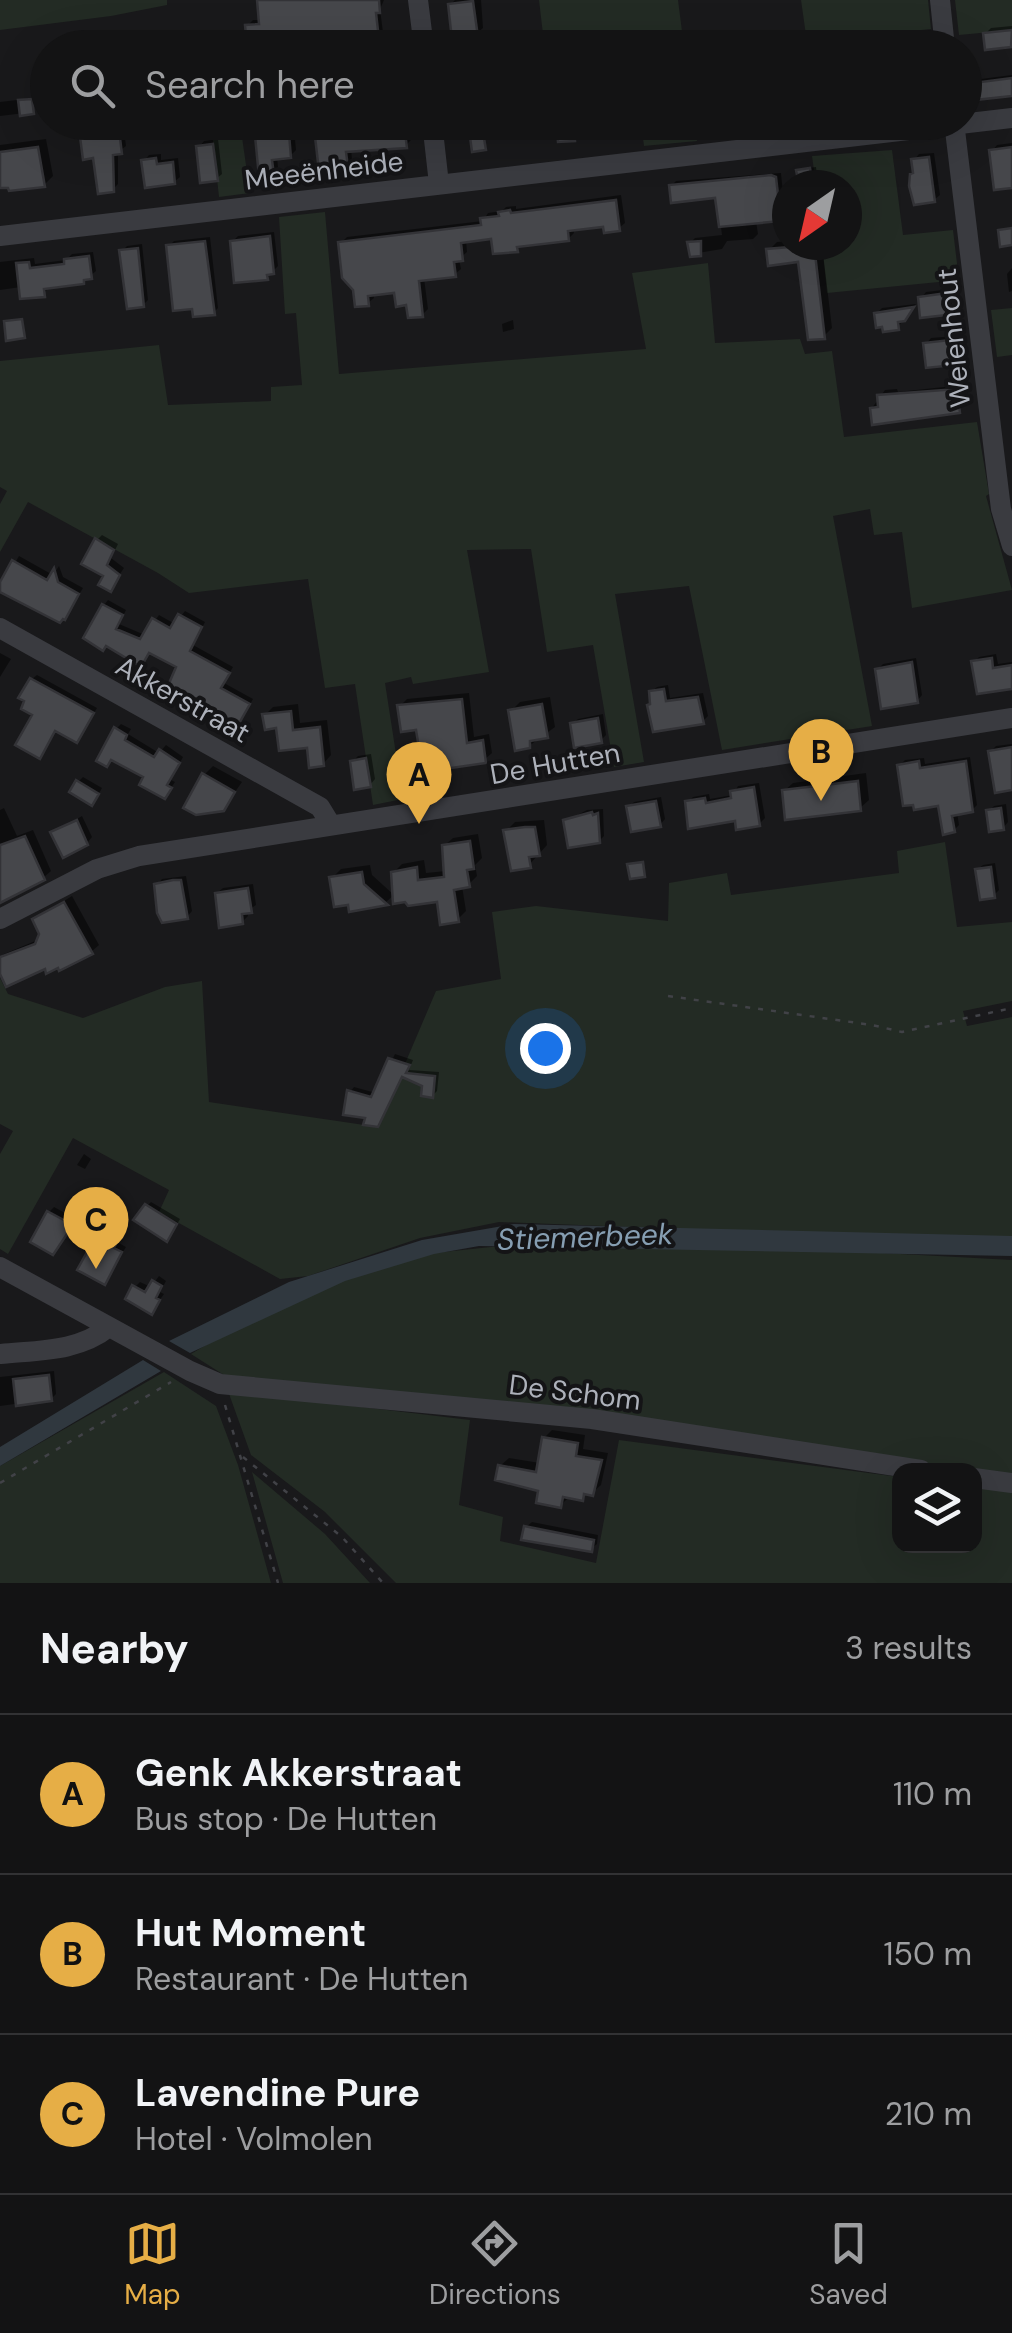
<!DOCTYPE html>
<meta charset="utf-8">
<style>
:root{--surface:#131314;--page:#1c1c1d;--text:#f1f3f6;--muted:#9d9ea0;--line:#323234;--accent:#e6ae46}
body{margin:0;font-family:"DM Sans",sans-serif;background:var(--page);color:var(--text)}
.controls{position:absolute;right:30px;bottom:30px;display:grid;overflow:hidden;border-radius:20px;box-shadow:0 10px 40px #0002}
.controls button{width:90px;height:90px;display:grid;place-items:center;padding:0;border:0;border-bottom:2px solid var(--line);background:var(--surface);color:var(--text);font:50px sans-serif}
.compass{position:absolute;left:772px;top:170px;width:90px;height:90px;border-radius:50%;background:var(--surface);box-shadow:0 10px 40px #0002;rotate:214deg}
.you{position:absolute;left:545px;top:1048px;width:35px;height:35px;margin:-25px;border:8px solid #fff;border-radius:50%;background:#1a73e8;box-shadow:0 0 0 15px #1a73e833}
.badge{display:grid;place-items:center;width:65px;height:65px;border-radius:50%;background:var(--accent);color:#111;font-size:32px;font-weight:700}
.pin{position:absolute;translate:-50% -82px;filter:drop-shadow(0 2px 5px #0008)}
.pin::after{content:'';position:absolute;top:52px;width:35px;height:30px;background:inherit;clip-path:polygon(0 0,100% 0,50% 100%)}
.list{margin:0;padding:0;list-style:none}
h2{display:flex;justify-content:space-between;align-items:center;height:130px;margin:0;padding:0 40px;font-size:42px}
h2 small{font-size:32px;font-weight:400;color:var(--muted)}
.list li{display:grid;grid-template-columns:65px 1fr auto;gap:30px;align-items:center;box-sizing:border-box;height:160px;padding:0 40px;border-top:2px solid var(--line)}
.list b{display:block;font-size:38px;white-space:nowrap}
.list p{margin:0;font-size:32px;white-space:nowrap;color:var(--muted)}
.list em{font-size:32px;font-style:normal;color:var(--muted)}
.icon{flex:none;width:55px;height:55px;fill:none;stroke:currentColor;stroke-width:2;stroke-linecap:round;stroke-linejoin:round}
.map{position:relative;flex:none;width:1012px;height:1583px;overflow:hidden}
.search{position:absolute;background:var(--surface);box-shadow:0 10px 40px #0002;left:30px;right:30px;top:30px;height:110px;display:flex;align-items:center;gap:25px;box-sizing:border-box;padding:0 35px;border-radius:55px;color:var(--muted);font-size:38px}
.sheet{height:610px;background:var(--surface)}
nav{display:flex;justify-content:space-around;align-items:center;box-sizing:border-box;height:140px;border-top:2px solid var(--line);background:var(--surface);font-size:28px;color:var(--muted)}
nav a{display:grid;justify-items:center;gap:5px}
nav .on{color:var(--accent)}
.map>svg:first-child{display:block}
.green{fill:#232b24}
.water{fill:#30383f}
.shadow{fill:#0007}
.building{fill:#46474b;stroke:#333337;stroke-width:2.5}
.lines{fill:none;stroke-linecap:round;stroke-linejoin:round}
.path{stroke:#414247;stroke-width:2.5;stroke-dasharray:5 8;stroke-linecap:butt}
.minor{stroke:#3a3b40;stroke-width:20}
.labels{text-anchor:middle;stroke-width:8;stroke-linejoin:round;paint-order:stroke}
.street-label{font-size:28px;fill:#adb1ba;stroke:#141416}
.water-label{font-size:30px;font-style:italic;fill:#869eb2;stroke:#141416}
</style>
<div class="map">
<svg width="1012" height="1583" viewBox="0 0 1012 1583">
<rect width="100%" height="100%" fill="#19191b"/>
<path class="green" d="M 0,0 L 167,0 L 167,5 L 111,16 L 0,30 Z
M 539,0 L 678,0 L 684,47 L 633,47 L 630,32 L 544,43 Z
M 801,0 L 928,0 L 931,29 L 807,42 Z
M 955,0 L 1012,0 L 1012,30 L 959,35 Z
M 211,123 L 240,123 L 250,193 L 219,197 Z
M 641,123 L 694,123 L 697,141 L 644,146 Z
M 892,150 L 903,235 L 953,230 L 959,280 L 827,293 L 822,245 L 847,245 L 847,185 L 816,185 L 812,156 Z
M 325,212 L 339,374 L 646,349 L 632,273 L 708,263 L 715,343 L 800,339 L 805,354 L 832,351 L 844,437 L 977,422 L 989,494 L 986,496 L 1012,590 L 912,608 L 902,532 L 874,535 L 870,509 L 833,516 L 872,726 L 722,750 L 689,586 L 615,594 L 644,762 L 614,767 L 593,645 L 547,652 L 531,549 L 467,550 L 489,672 L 413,684 L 411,677 L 385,683 L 403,799 L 373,805 L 355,684 L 325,688 L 308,579 L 189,593 L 158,573 L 28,502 L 0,552 L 0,504 L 7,491 L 0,487 L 0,361 L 159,345 L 168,405 L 271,401 L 271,387 L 302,385 L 296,313 L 285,314 L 279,217 Z
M 1012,308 L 1012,355 L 997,357 L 991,310 Z
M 945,842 L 957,927 L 1012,922 L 1012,1001 L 963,1011 L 967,1026 L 1012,1017 L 1012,1242 L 499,1222 L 420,1238 L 308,1276 L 280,1279 L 159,1212 L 169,1190 L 73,1138 L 8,1254 L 0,1249 L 0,1154 L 13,1131 L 0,1124 L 0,978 L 8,994 L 83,1018 L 165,987 L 202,981 L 209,1102 L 378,1127 L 436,991 L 501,979 L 492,912 L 536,906 L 668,921 L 669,883 L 727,873 L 731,895 L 899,873 L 897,851 Z
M 540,1242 L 736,1245 L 1012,1260 L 1012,1476 L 224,1375 L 191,1354 L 270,1307 L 415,1255 Z
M 164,1372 L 216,1406 L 238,1465 L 271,1583 L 0,1583 L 0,1466 Z
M 228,1391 L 470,1420 L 459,1505 L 503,1517 L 500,1541 L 596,1563 L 619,1440 L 899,1477 L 900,1546 L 974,1546 L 975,1486 L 1012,1491 L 1012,1583 L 396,1583 L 325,1512 L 251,1455 Z
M 252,1472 L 325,1534 L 370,1583 L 283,1583 Z"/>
<path class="water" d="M 514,1224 L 1012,1236 L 1012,1256 L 479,1246 L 434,1254 L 345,1281 L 190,1353 L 169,1341 L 289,1282 L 422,1240 Z
M 143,1360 L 161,1371 L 0,1466 L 0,1447 Z"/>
<path class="shadow" d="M 260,0 L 384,0 L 380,9 L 385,48 L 250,48 L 247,26 L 253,20 L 261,20 Z
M 455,0 L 481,0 L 483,28 L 476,34 L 450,5 Z
M 1012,26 L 1012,43 L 987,47 L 985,34 L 991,28 Z
M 856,38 L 858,48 L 829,48 L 835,40 Z
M 1012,75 L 1012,93 L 975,84 L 981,79 Z
M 34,98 L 33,112 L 0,116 L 0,102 Z
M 108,122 L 123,122 L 126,146 L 118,152 L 118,184 L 112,190 L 83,138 L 88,132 L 109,130 Z
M 356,122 L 356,126 L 409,122 L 411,140 L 406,145 L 351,149 L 352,159 L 346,165 L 318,138 L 323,133 L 333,132 L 338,123 Z
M 559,122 L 580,122 L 581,131 L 574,138 Z
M 294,128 L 296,150 L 290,156 L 277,157 L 278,167 L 273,173 L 257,137 L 263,132 Z
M 46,139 L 53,176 L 44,185 L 0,186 L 0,145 Z
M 218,139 L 222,174 L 216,179 L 199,147 L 204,141 Z
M 1012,143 L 1012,186 L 992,151 L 997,145 Z
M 934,153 L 940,195 L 934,200 L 915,172 L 914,160 L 919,154 Z
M 161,154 L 161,160 L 178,158 L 180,177 L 174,182 L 144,161 L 149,155 Z
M 816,167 L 818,185 L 804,185 L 808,168 Z
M 781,173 L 785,214 L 780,219 L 756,221 L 758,234 L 753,239 L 727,241 L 722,249 L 692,254 L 690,243 L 695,238 L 722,235 L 717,195 L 671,186 L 676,181 Z
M 621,195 L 625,223 L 619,228 L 606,225 L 573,228 L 574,233 L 568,239 L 522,244 L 516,249 L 493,236 L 466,240 L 467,252 L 459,259 L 461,269 L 455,274 L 424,278 L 428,309 L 422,315 L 396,291 L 373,293 L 374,298 L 368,303 L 341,243 L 347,237 L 483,221 L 488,213 L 502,211 L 506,207 L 516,206 L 516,209 Z
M 274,232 L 278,266 L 267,277 L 232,242 L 238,236 Z
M 210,237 L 218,308 L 213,313 L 169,246 L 174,241 Z
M 787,241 L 787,245 L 822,245 L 832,328 L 824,336 L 800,259 L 769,250 L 777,242 Z
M 142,244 L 148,300 L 143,305 L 122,251 L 127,246 Z
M 93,252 L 96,271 L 83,282 L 49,286 L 44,294 L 21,287 L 0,290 L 0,262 L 34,258 L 35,264 L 66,260 L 72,254 Z
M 1012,268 L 1012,291 L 1009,292 L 1007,274 Z
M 951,289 L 952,307 L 946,312 L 921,298 L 926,292 Z
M 916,304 L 897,328 L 876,314 L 882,308 Z
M 513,320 L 514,329 L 503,332 L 502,324 Z
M 955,336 L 960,357 L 954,362 L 926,344 L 931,338 Z
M 962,385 L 964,405 L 959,410 L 872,408 L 885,390 L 897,389 L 898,392 Z
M 102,535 L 118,544 L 111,558 L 124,568 L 110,589 L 97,540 Z
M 19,556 L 53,575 L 59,566 L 63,577 L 83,588 L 65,617 L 0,589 Z
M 108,600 L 126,610 L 119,624 L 145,635 L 159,615 L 175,624 L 185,611 L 205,622 L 193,645 L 233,667 L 224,683 L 253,699 L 242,719 L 179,666 L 150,651 L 107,644 L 104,605 Z
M 0,653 L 11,659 L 0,677 Z
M 996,654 L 998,664 L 1012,662 L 1012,687 L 974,662 L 979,657 Z
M 916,658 L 922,695 L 917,701 L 878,669 L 883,664 Z
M 37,675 L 97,708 L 77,740 L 36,714 L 32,679 Z
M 668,685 L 670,698 L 703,693 L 708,716 L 703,721 L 653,702 L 651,692 L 657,687 Z
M 469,693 L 474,737 L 489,734 L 492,753 L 484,760 L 444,767 L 437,774 L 418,727 L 400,706 L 407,699 Z
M 550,697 L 555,727 L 529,746 L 511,711 L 520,702 Z
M 298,704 L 300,723 L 327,720 L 331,755 L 323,764 L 309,745 L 265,715 L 273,707 Z
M 603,714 L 606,735 L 601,740 L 572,724 L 578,719 Z
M 121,724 L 131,729 L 128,734 L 159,753 L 166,745 L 183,757 L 171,780 L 175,782 L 169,791 L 146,776 L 116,729 Z
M 1012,744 L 1012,787 L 990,752 L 996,746 Z
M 371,754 L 375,779 L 370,785 L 352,762 L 358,756 Z
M 970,757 L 977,805 L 972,810 L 957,812 L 959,825 L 954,830 L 940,804 L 899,766 L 905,760 L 924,758 L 925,764 Z
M 213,766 L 242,782 L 223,809 L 204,775 Z
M 866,773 L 869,800 L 860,808 L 784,791 L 793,783 Z
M 83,777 L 102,788 L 97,797 L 78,782 Z
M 759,783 L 765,818 L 759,824 L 688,802 L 693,797 L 709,794 L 710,799 L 733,795 L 738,786 Z
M 661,797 L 665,819 L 660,825 L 629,807 L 634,802 Z
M 1006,804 L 1008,822 L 1003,828 L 989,811 L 994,806 Z
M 4,808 L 17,836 L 33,830 L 51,871 L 43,878 L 0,900 L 0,810 Z
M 603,809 L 604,836 L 599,841 L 566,821 L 587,810 Z
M 82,816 L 92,837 L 87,843 L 53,833 Z
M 544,820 L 547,845 L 529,865 L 506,831 L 515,822 Z
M 478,834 L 482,858 L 475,865 L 477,876 L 468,885 L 462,886 L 466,911 L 458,919 L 439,899 L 393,873 L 402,864 L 424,860 L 426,873 L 446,871 L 444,846 L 453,838 Z
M 995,863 L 999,890 L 993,896 L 977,870 L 983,865 Z
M 370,865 L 372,875 L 394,895 L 386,902 L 351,909 L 332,878 L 341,869 Z
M 186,876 L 192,911 L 187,917 L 157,885 L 162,879 Z
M 253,884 L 256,905 L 247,911 L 248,916 L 242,922 L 217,893 L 223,888 Z
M 72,896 L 99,945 L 91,952 L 46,966 L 0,969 L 0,957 L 4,954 L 40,939 L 42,934 L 35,919 Z
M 395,1054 L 413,1060 L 409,1070 L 439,1072 L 437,1091 L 432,1096 L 424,1084 L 403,1075 L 382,1119 L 369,1116 L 350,1092 L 354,1087 L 376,1093 Z
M 84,1154 L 91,1159 L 85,1169 L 77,1165 Z
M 151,1202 L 180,1219 L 171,1235 L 147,1206 Z
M 54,1207 L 76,1219 L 62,1241 L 49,1212 Z
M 109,1208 L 129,1219 L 117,1242 L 126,1247 L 104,1282 L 104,1213 Z
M 159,1276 L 166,1281 L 160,1292 L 164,1294 L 151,1312 L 135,1287 L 140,1282 L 151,1287 Z
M 54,1371 L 56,1394 L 51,1399 L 0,1406 L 0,1377 Z
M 552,1430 L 585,1435 L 583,1449 L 608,1453 L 601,1485 L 592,1493 L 588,1492 L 582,1498 L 569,1497 L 561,1505 L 541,1489 L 500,1466 L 509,1458 L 540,1463 L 544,1438 Z
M 532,1522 L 598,1535 L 597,1544 L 591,1549 L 526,1527 Z"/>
<path class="building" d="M 257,0 L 379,0 L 380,13 L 376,13 L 380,48 L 333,48 L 332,42 L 303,46 L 302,33 L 272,36 L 273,48 L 247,48 L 245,25 L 259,24 Z
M 473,1 L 478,37 L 452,40 L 448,4 Z
M 1012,30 L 1011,47 L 985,50 L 983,33 Z
M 1012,78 L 1012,96 L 975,100 L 973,83 Z
M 32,99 L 34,114 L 20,116 L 18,100 Z
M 105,122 L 118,122 L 122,154 L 113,155 L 114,192 L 98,194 L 93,158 L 83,160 L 80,137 L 106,133 Z
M 468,122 L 540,122 L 541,131 L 484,138 L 486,150 L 472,152 Z
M 556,122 L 573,122 L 575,141 L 558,142 Z
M 607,122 L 646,122 L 646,131 L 609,135 Z
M 404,124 L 407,148 L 346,152 L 348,167 L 319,171 L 315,137 Z
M 289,133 L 291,158 L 272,160 L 274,175 L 259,177 L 255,136 Z
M 213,144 L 218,181 L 200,183 L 196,146 Z
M 38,147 L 45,187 L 9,191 L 8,188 L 0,188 L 0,152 Z
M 1012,147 L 1012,188 L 994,190 L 989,150 Z
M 929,157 L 935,202 L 914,205 L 909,186 L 910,174 L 913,173 L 911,159 Z
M 156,158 L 157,164 L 173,162 L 175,184 L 145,188 L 141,160 Z
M 810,168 L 813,185 L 799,185 L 796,170 Z
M 771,175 L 776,177 L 781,221 L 719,227 L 715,198 L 671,203 L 669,185 Z
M 616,200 L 620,231 L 604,233 L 603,227 L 568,231 L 569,241 L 517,247 L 518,252 L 493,254 L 491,239 L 461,243 L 463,261 L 454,262 L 456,277 L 419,281 L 423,317 L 408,318 L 406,305 L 396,307 L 394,293 L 368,296 L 369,306 L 355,307 L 353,290 L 342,278 L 338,242 L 481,225 L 480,218 L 499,216 L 498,212 L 510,210 L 511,213 Z
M 1012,228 L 1012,245 L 1000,247 L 998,230 Z
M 270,236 L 274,274 L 267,275 L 268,280 L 234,283 L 230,241 Z
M 205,241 L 215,315 L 193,317 L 192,309 L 173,311 L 166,245 Z
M 701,241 L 701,256 L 690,257 L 687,242 Z
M 814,245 L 825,339 L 808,340 L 798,262 L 768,266 L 766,249 Z
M 138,248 L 144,307 L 127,309 L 119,250 Z
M 89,256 L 92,279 L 84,280 L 84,284 L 44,289 L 45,297 L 20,299 L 16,263 L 29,262 L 30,268 L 64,264 L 64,259 Z
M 947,293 L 947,315 L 920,318 L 918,297 Z
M 914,307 L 905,321 L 898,322 L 899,330 L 883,332 L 882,327 L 876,328 L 874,313 Z
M 22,319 L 25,338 L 6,341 L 4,321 Z
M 950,340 L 955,365 L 926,368 L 923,343 Z
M 957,389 L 960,413 L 872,425 L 870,408 L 878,407 L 877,395 Z
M 95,538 L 114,550 L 107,565 L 120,575 L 111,592 L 98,585 L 103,576 L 81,564 Z
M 12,560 L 47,580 L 54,568 L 58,582 L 79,594 L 65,620 L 63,619 L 60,623 L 0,592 L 0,582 Z
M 102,604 L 123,615 L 116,629 L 140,639 L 152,618 L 170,628 L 178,614 L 202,627 L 190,651 L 230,673 L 221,688 L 250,704 L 237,727 L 167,688 L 176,667 L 149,653 L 141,667 L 106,646 L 103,651 L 83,638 Z
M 992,658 L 993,668 L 1012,665 L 1012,689 L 977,694 L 971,661 Z
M 912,662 L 918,703 L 881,709 L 875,669 Z
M 30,678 L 94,713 L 77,743 L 55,731 L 40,759 L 15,745 L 32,715 L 21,709 L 24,701 L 18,698 Z
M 664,689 L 666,701 L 698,697 L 704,724 L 653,732 L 647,705 L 650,704 L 649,691 Z
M 462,699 L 467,743 L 483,740 L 486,763 L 437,770 L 438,776 L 424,779 L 416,730 L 401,732 L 397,705 Z
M 542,704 L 548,738 L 530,741 L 530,748 L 515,751 L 508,710 Z
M 291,711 L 293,730 L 320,727 L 324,766 L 309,768 L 307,748 L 279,751 L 276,728 L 265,730 L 262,714 Z
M 598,718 L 602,743 L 574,748 L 570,723 Z
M 114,727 L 127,735 L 125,740 L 154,757 L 159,749 L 180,763 L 167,785 L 172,788 L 165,799 L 139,785 L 143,777 L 111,760 L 107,767 L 96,761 Z
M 1012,747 L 1012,790 L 995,793 L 988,751 Z
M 366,758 L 371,787 L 354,790 L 350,761 Z
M 919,761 L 920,768 L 966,761 L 973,812 L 952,816 L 955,832 L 943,835 L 938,806 L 914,810 L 913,805 L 903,806 L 897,765 Z
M 202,773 L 235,792 L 224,811 L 196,815 L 183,808 Z
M 76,780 L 99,794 L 92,806 L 69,792 Z
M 858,781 L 861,811 L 785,820 L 782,790 Z
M 754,787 L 760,826 L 736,830 L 735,821 L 688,829 L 685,801 L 705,798 L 706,803 L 731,798 L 730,791 Z
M 656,801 L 661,827 L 631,832 L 626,806 Z
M 1001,808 L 1004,830 L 989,832 L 986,810 Z
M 592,812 L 593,815 L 598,813 L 600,843 L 568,848 L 563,820 Z
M 77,820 L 88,845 L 63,858 L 50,832 Z
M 525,827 L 535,827 L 540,856 L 529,857 L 531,868 L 511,871 L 503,830 Z
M 25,836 L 45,880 L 0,903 L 0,845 Z
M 470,841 L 474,869 L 467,870 L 470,887 L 454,890 L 459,922 L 440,925 L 437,902 L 408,906 L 405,902 L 393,904 L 391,872 L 417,867 L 418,880 L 444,877 L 442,845 Z
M 643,862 L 645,877 L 630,879 L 627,864 Z
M 991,867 L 995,898 L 980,900 L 975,869 Z
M 362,872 L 364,884 L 388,905 L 349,912 L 348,905 L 334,907 L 329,877 Z
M 173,880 L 181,880 L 188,919 L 162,923 L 157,913 L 154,884 Z
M 248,888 L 252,913 L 242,914 L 243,924 L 219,928 L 215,893 Z
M 64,902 L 93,954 L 59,971 L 58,968 L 46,974 L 45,969 L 6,987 L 0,974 L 0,957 L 35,944 L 39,934 L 32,919 Z
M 388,1058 L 410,1065 L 406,1073 L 435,1076 L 433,1098 L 421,1096 L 422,1086 L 402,1077 L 378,1127 L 363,1125 L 365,1118 L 343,1115 L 347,1090 L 371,1097 Z
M 145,1204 L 177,1224 L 167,1242 L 133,1220 Z
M 47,1211 L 73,1225 L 53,1255 L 30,1242 Z
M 102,1211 L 126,1225 L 114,1248 L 122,1252 L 105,1285 L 77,1270 L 101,1227 L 95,1224 Z
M 152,1280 L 162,1286 L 156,1298 L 160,1300 L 152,1315 L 125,1299 L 132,1285 L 145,1292 Z
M 49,1375 L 52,1401 L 16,1406 L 13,1379 Z
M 542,1437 L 578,1443 L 576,1456 L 602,1460 L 593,1496 L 584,1494 L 583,1501 L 563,1497 L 561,1508 L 536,1503 L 538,1491 L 495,1480 L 498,1465 L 536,1472 Z
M 524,1526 L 594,1540 L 592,1552 L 521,1540 Z"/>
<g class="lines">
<path class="path" d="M 668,996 L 872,1025 L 902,1032 L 1012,1008
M 225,1405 L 278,1583
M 243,1457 L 342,1537 L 383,1583
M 0,1483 L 171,1382"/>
<path class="minor" d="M 418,0 L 424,48
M 940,0 L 945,48
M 432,122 L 439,184
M 954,122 L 1001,509 L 1012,546
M 0,236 L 1012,118
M 0,628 L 320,807 L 331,825
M 0,919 L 97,869 L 139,856 L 1012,718
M 0,1267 L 190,1371 L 220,1384 L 592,1419 L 921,1470
M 0,1354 C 38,1350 78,1352 109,1327
M 974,1478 L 1012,1483"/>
</g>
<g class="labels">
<g class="street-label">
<text transform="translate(324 170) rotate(-7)" y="10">Meeënheide</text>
<text transform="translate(953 338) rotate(-96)" y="10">Weienhout</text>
<text transform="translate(183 699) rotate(29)" y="10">Akkerstraat</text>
<text transform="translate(555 763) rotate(-10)" y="10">De Hutten</text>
<text transform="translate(575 1392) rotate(7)" y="10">De Schom</text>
</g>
<g class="water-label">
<text transform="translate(585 1237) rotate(-2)" y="10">Stiemerbeek</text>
</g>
</g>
</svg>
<div class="controls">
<button><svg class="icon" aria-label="layers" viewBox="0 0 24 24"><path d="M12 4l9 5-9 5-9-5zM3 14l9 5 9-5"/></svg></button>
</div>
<svg class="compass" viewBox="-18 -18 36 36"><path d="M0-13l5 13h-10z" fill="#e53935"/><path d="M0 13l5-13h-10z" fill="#9d9ea0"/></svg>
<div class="you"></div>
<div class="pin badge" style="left:419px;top:824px">A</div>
<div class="pin badge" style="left:821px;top:801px">B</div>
<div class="pin badge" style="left:96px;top:1269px">C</div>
<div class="search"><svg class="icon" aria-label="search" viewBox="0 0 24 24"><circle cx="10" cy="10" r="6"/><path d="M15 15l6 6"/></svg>Search here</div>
</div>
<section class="sheet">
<h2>Nearby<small>3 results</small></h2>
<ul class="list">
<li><span class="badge">A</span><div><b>Genk Akkerstraat</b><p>Bus stop · De Hutten</p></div><em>110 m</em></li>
<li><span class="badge">B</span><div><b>Hut Moment</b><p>Restaurant · De Hutten</p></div><em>150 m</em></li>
<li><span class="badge">C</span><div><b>Lavendine Pure</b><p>Hotel · Volmolen</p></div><em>210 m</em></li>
</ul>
</section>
<nav>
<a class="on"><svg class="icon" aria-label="map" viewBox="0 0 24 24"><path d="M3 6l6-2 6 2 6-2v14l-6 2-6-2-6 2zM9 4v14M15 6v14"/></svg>Map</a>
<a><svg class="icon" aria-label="directions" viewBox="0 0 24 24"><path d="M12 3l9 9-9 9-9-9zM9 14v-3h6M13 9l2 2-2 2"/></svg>Directions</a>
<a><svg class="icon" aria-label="saved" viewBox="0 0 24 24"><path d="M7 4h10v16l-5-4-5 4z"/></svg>Saved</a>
</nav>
